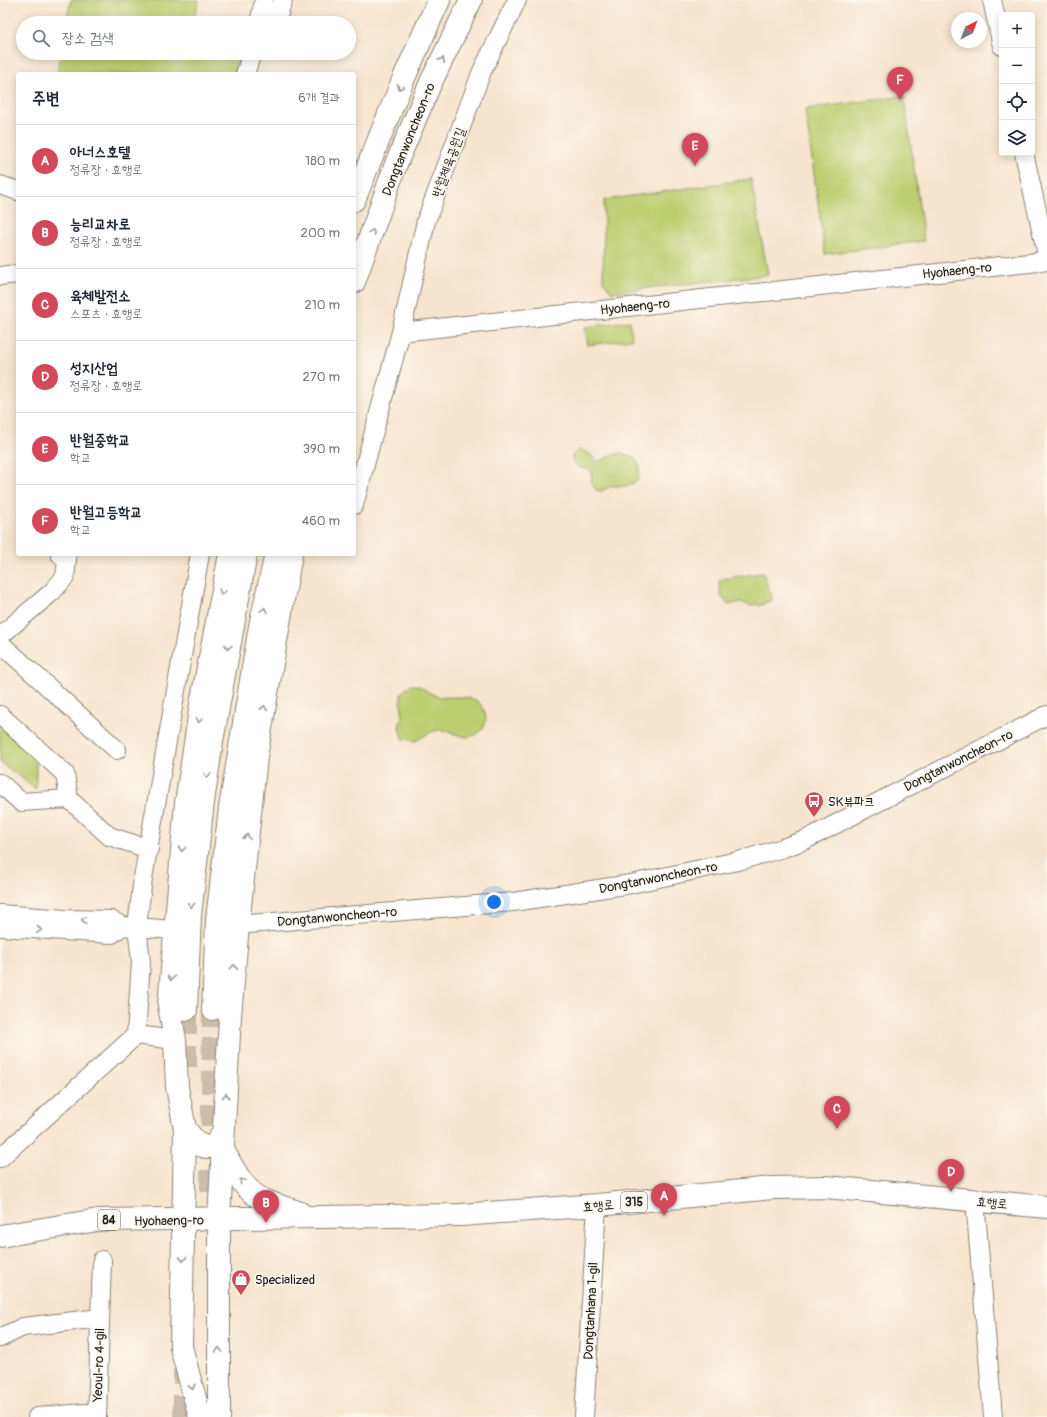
<!DOCTYPE html>
<html lang="ko">
<meta charset="utf-8">
<style>
:root{--surface:#fff;--page:#f6f6f7;--text:#1f2937;--muted:#747a83;--line:#e0e1e3;--accent:#d1495b}
body{margin:0;font-family:Pangolin,"Poor Story",sans-serif;background:var(--page);color:var(--text)}
.controls{position:absolute;right:12px;top:12px;display:grid;overflow:hidden;border-radius:4px;box-shadow:0 2px 10px #0003}
.controls button{width:36px;height:36px;display:grid;place-items:center;padding:0;border:0;border-bottom:1px solid var(--line);background:var(--surface);color:var(--text);font:20px sans-serif}
.compass{position:absolute;left:951px;top:12px;width:36px;height:36px;border-radius:50%;background:var(--surface);box-shadow:0 2px 10px #0003;rotate:42deg}
.you{position:absolute;left:494px;top:902px;width:14px;height:14px;margin:-10px;border:3px solid #fff;border-radius:50%;background:#1a73e8;box-shadow:0 0 0 6px #1a73e833}
.badge{display:grid;place-items:center;width:26px;height:26px;border-radius:50%;background:var(--accent);color:#fff;font-size:13px;font-weight:700}
.pin{position:absolute;translate:-50% -33px;filter:drop-shadow(0 1px 2px #0008)}
.pin::after{content:'';position:absolute;top:21px;width:14px;height:12px;background:inherit;clip-path:polygon(0 0,100% 0,50% 100%)}
.list{margin:0;padding:0;list-style:none}
h2{display:flex;justify-content:space-between;align-items:center;height:52px;margin:0;padding:0 16px;font-size:17px}
h2 small{font-size:13px;font-weight:400;color:var(--muted)}
.list li{display:grid;grid-template-columns:26px 1fr auto;gap:12px;align-items:center;box-sizing:border-box;height:72px;padding:0 16px;border-top:1px solid var(--line)}
.list b{display:block;font-size:15px;white-space:nowrap}
.list p{margin:0;font-size:13px;white-space:nowrap;color:var(--muted)}
.list em{font-size:13px;font-style:normal;color:var(--muted)}
.icon{flex:none;width:22px;height:22px;fill:none;stroke:currentColor;stroke-width:2;stroke-linecap:round;stroke-linejoin:round}
.map{position:relative;flex:none;width:1047px;height:1417px;overflow:hidden}
.search{position:absolute;background:var(--surface);box-shadow:0 2px 10px #0003;left:16px;top:16px;width:340px;height:44px;display:flex;align-items:center;gap:10px;box-sizing:border-box;padding:0 14px;border-radius:22px;color:var(--muted);font-size:15px}
.panel{position:absolute;background:var(--surface);box-shadow:0 2px 10px #0003;left:16px;top:72px;width:340px;height:484px;border-radius:4px}
.map>svg:first-child{display:block}
.green{fill:#bdce71;stroke:#6c7546}
.lines{fill:none;stroke-linecap:round;stroke-linejoin:round}
.major-tunnel{stroke:#cabdaa;stroke-width:22;stroke-dasharray:22 11;stroke-linecap:butt}
.minor-casing{stroke:#898075;stroke-width:20}
.major-casing{stroke:#898075;stroke-width:24}
.minor{stroke:#fff;stroke-width:18}
.major{stroke:#fff;stroke-width:22}
.oneway{stroke:#999}
.labels{text-anchor:middle;stroke-width:3;stroke-linejoin:round;paint-order:stroke}
.shield{fill:#fbf7ec;stroke:#5f5e5a;stroke-width:1}
.shield-label{font-size:12px;font-weight:bold;fill:#1c1c1c}
.street-label{font-size:13px;fill:#1c1c1c;stroke:#fbf7ec}
.poi-label{font-size:13px;fill:#1c1c1c;stroke:#fbf7ec;text-anchor:start}
</style>
<div class="map">
<svg width="1047" height="1417" viewBox="0 0 1047 1417">
<rect width="100%" height="100%" fill="#fbf7ec"/>
<filter id="ink" filterUnits="userSpaceOnUse"><feTurbulence type="fractalNoise" baseFrequency=".025" numOctaves="2"/><feDisplacementMap in="SourceGraphic" scale="8" xChannelSelector="R" yChannelSelector="G"/><feConvolveMatrix kernelMatrix="1 2 1 2 8 2 1 2 1" color-interpolation-filters="sRGB"/></filter>
<filter id="wash" filterUnits="userSpaceOnUse"><feTurbulence type="fractalNoise" baseFrequency=".012" numOctaves="4" result="noise"/><feDisplacementMap in="SourceGraphic" scale="16" xChannelSelector="R" yChannelSelector="G"/><feGaussianBlur stdDeviation="0.9" result="paint"/><feColorMatrix in="noise" values="0 0 0 0 0 0 0 0 0 0 0 0 0 0 0 0 0 1.4 0 .05"/><feComposite in="paint" operator="in"/></filter>
<g filter="url(#wash)">
<rect width="100%" height="100%" fill="#f6e5ce"/>
<path class="green" d="M 71,0 L 199,0 L 192,23 L 66,23 Z
M 61,53 L 242,53 L 235,74 L 57,74 Z
M 904,96 L 924,241 L 825,254 L 805,109 Z
M 751,179 L 768,275 L 612,292 L 603,281 L 604,200 Z
M 630,321 L 632,339 L 588,345 L 585,327 Z
M 578,450 C 585,450 593,455 596,462 L 606,459 L 606,457 L 621,453 L 634,457 L 640,467 L 638,479 L 629,486 L 612,486 L 601,491 L 596,490 L 592,484 L 591,470 L 578,467 L 573,462 L 572,456 Z
M 763,573 L 773,599 L 759,606 L 756,604 L 751,606 L 741,602 L 728,605 L 721,596 L 719,581 L 721,579 Z
M 412,685 C 423,685 427,693 436,696 C 448,699 461,695 473,699 C 488,705 491,727 475,735 C 462,741 453,730 440,730 C 429,731 424,737 415,741 L 404,739 L 399,729 C 399,723 403,718 402,713 C 402,699 396,693 412,685 Z
M 0,726 L 36,758 L 36,789 L 0,762 Z"/>
</g>
<g filter="url(#ink)">
<g class="lines">
<path class="major-tunnel" d="M 186,1067 L 186,1010
M 211,1192 L 213,1009
M 184,1417 L 184,1369"/>
<g class="minor-casing">
<path id="minor" d="M 992,0 L 1002,46
M 259,23 L 264,0
M 276,23 L 283,0
M 245,74 L 252,53
M 1024,153 L 1047,255
M 0,185 L 18,191
M 0,276 L 18,274
M 401,332 L 426,221 L 482,71 L 517,0
M 354,505 L 401,332 L 1047,261
M 0,636 L 52,592 L 65,577 L 67,560 L 60,554
M 0,643 L 117,750
M 0,715 L 65,774 L 69,799 L 21,802 L 0,783
M 69,799 L 109,836 L 149,849
M 0,914 L 65,919 L 111,920 L 122,926 L 174,930
M 238,925 L 513,902 L 631,884 L 742,860 L 783,848 L 805,840 L 1047,715
M 0,927 L 112,934 L 122,926
M 175,1040 L 136,1035 L 141,962 L 137,926 L 143,878 L 200,554
M 0,1158 L 136,1035
M 975,1200 L 993,1417
M 0,1338 L 23,1327 L 100,1318
M 37,1417 L 97,1412
M 97,1417 L 102,1260
M 584,1417 L 597,1205"/>
</g>
<g class="major-casing">
<path id="major" d="M 354,200 L 403,80 L 439,0
M 354,282 L 396,164 L 431,82 L 471,0
M 213,1009 L 217,920 L 230,808 L 260,626 L 276,554
M 186,1010 L 190,915 L 203,802 L 212,741 L 246,554
M 185,1129 C 192,1137 204,1155 216,1143 C 219,1140 222,1133 224,1129
M 223,1150 C 233,1167 242,1189 262,1199 C 274,1205 288,1208 300,1213
M 0,1236 L 98,1220 L 461,1215 L 597,1205 L 773,1188 L 826,1187 L 1047,1207
M 200,1417 L 181,1347 L 185,1129 L 177,1087 L 175,1040 L 169,1005 L 186,803 L 201,704 L 230,554
M 219,1417 L 219,1219 L 230,1016 L 238,925 L 256,757 L 291,554"/>
</g>
<use href="#minor" class="minor"/>
<use href="#major" class="major"/>
</g>
<defs><path id="oneway-chevron" d="M-2-3.5L2.5 0L-2 3.5" fill="none" stroke-width="1.6" stroke-linecap="round" stroke-linejoin="round"/></defs>
<g class="oneway">
<use href="#oneway-chevron" transform="translate(442 60) rotate(-64)"/>
<use href="#oneway-chevron" transform="translate(400 87) rotate(113)"/>
<use href="#oneway-chevron" transform="translate(372 232) rotate(-70)"/>
<use href="#oneway-chevron" transform="translate(222 592) rotate(102)"/>
<use href="#oneway-chevron" transform="translate(264 610) rotate(-78)"/>
<use href="#oneway-chevron" transform="translate(228 647) rotate(100)"/>
<use href="#oneway-chevron" transform="translate(264 708) rotate(-80)"/>
<use href="#oneway-chevron" transform="translate(199 720) rotate(99)"/>
<use href="#oneway-chevron" transform="translate(207 775) rotate(98)"/>
<use href="#oneway-chevron" transform="translate(247 837) rotate(-84)"/>
<use href="#oneway-chevron" transform="translate(182 849) rotate(95)"/>
<use href="#oneway-chevron" transform="translate(191 905) rotate(97)"/>
<use href="#oneway-chevron" transform="translate(84 920) rotate(-178)"/>
<use href="#oneway-chevron" transform="translate(39 930) rotate(3)"/>
<use href="#oneway-chevron" transform="translate(234 967) rotate(-85)"/>
<use href="#oneway-chevron" transform="translate(171 978) rotate(94)"/>
<use href="#oneway-chevron" transform="translate(226 1096) rotate(-87)"/>
<use href="#oneway-chevron" transform="translate(242 1181) rotate(-130)"/>
<use href="#oneway-chevron" transform="translate(183 1259) rotate(91)"/>
<use href="#oneway-chevron" transform="translate(219 1350) rotate(-90)"/>
<use href="#oneway-chevron" transform="translate(192 1387) rotate(75)"/>
</g>
</g>
<defs>
<g id="bus-pin" transform="scale(1)"><path d="M0 17L-7.5 6A9.5 9.5 0 1 1 7.5 6Z" fill="#d1495b" stroke="#fbf7ec"/><path d="M-5-6H5V4H4V6H2V4H-2V6H-4V4H-5ZM-3.5-4V0h7V-4ZM-3.5 1.2v1.5H-2V1.2ZM2 1.2v1.5H3.5V1.2Z" fill="#fff"/></g>
<g id="shop-pin" transform="scale(1)"><path d="M0 17L-7.5 6A9.5 9.5 0 1 1 7.5 6Z" fill="#d1495b" stroke="#fbf7ec"/><path d="M-5-2.5h2.3a2.7 3.5 0 0 1 5.4 0H5L5.5 6h-11ZM-1.5-2.5h3a1.5 2.3 0 0 0-3 0Z" fill="#fff"/></g>
</defs>
<g fill-rule="evenodd">
<use href="#bus-pin" x="814" y="801"/>
<use href="#shop-pin" x="241" y="1279"/>
</g>
<g class="labels">
<g class="shield">
<rect x="621" y="1192" width="26" height="20" rx="3"/>
<rect x="98" y="1210" width="22" height="20" rx="3"/>
</g>
<g class="shield-label">
<text x="634" y="1206">315</text>
<text x="109" y="1224">84</text>
</g>
<g class="street-label">
<text transform="translate(408 139) rotate(-68)" y="5">Dongtanwoncheon-ro</text>
<text transform="translate(448 162) rotate(-70)" y="5">반월체육공원길</text>
<text transform="translate(957 270) rotate(-6)" y="5">Hyohaeng-ro</text>
<text transform="translate(635 306) rotate(-6)" y="5">Hyohaeng-ro</text>
<text transform="translate(958 760) rotate(-27)" y="5">Dongtanwoncheon-ro</text>
<text transform="translate(658 877) rotate(-11)" y="5">Dongtanwoncheon-ro</text>
<text transform="translate(337 916) rotate(-5)" y="5">Dongtanwoncheon-ro</text>
<text transform="translate(992 1202) rotate(5)" y="5">효행로</text>
<text transform="translate(598 1205) rotate(-5)" y="5">효행로</text>
<text transform="translate(169 1220) rotate(-1)" y="5">Hyohaeng-ro</text>
<text transform="translate(590 1311) rotate(-87)" y="5">Dongtanhana 1-gil</text>
<text transform="translate(98 1365) rotate(-88)" y="5">Yeoul-ro 4-gil</text>
</g>
<g class="poi-label">
<text x="828" y="806">SK뷰파크</text>
<text x="255" y="1284">Specialized</text>
</g>
</g>
</svg>
<div class="controls">
<button>+</button>
<button>−</button>
<button><svg class="icon" aria-label="locate" viewBox="0 0 24 24"><circle cx="12" cy="12" r="6"/><path d="M12 2v4M12 18v4M2 12h4M18 12h4"/></svg></button>
<button><svg class="icon" aria-label="layers" viewBox="0 0 24 24"><path d="M12 4l9 5-9 5-9-5zM3 14l9 5 9-5"/></svg></button>
</div>
<svg class="compass" viewBox="-18 -18 36 36"><path d="M0-13l5 13h-10z" fill="#e53935"/><path d="M0 13l5-13h-10z" fill="#747a83"/></svg>
<div class="you"></div>
<div class="pin badge" style="left:664px;top:1216px">A</div>
<div class="pin badge" style="left:266px;top:1223px">B</div>
<div class="pin badge" style="left:837px;top:1129px">C</div>
<div class="pin badge" style="left:951px;top:1192px">D</div>
<div class="pin badge" style="left:695px;top:166px">E</div>
<div class="pin badge" style="left:900px;top:100px">F</div>
<div class="search"><svg class="icon" aria-label="search" viewBox="0 0 24 24"><circle cx="10" cy="10" r="6"/><path d="M15 15l6 6"/></svg>장소 검색</div>
<section class="panel">
<h2>주변<small>6개 결과</small></h2>
<ul class="list">
<li><span class="badge">A</span><div><b>아너스호텔</b><p>정류장 · 효행로</p></div><em>180 m</em></li>
<li><span class="badge">B</span><div><b>능리교차로</b><p>정류장 · 효행로</p></div><em>200 m</em></li>
<li><span class="badge">C</span><div><b>육체발전소</b><p>스포츠 · 효행로</p></div><em>210 m</em></li>
<li><span class="badge">D</span><div><b>성지산업</b><p>정류장 · 효행로</p></div><em>270 m</em></li>
<li><span class="badge">E</span><div><b>반월중학교</b><p>학교</p></div><em>390 m</em></li>
<li><span class="badge">F</span><div><b>반월고등학교</b><p>학교</p></div><em>460 m</em></li>
</ul>
</section>
</div>
